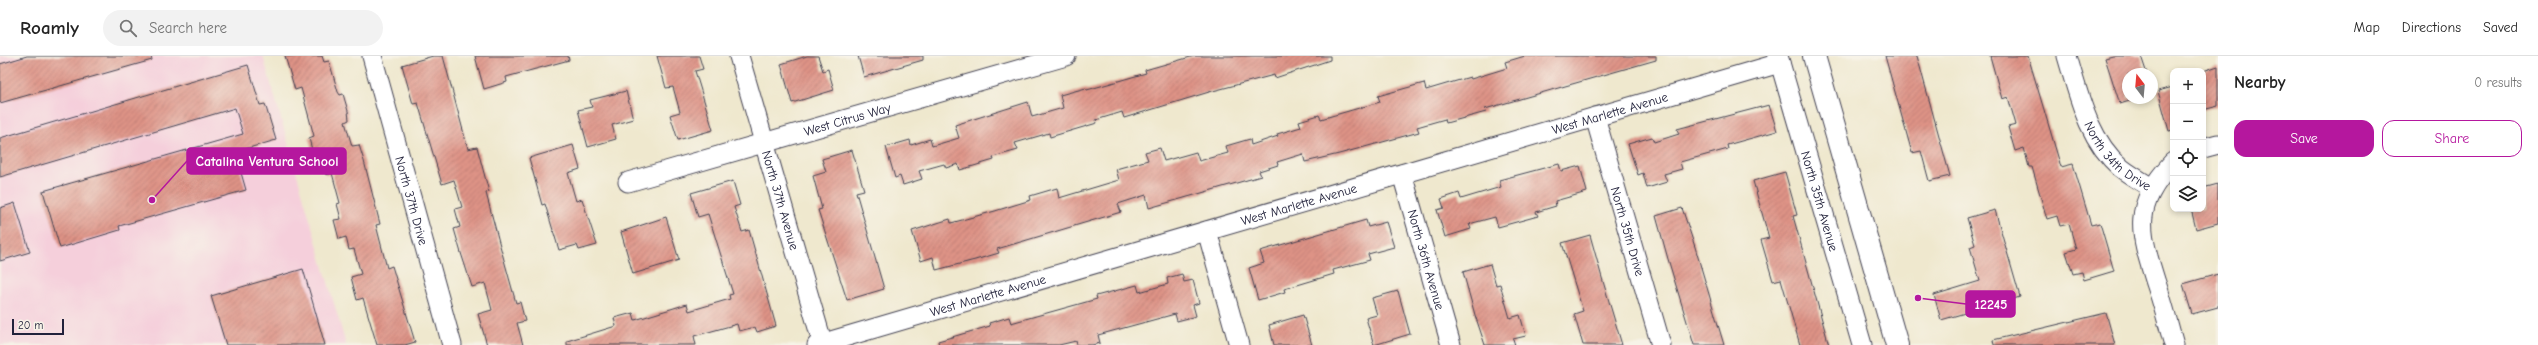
<!DOCTYPE html>
<html lang="en">
<head>
<meta charset="utf-8">
<style>
  :root { --surface:#fff; --page:#f2f2f2; --text:#222; --muted:#767676; --line:#e0e0e0; --accent:#b5179e }
  body { margin:0; font-family:"Comic Neue",sans-serif; background:var(--page); color:var(--text) }
  .controls { position:absolute; right:12px; top:12px; display:grid; overflow:hidden; border-radius:8px; box-shadow:0 2px 6px #0003 }
  .controls button { width:36px; height:36px; display:grid; place-items:center; padding:0; border:0; border-bottom:1px solid var(--line); background:var(--surface); color:var(--text); font:20px sans-serif }
  .compass { position:absolute; left:2122px; top:12px; width:36px; height:36px; border-radius:50%; background:var(--surface); box-shadow:0 2px 6px #0003; rotate:344deg }
  .scale { position:absolute; left:12px; bottom:10px; width:52px; box-sizing:border-box; padding-left:4px; border:2px solid #22223b; border-top:0; font-size:11px; line-height:14px; white-space:nowrap; color:#22223b; -webkit-text-stroke:3px #f7f3e8; paint-order:stroke }
  .list { margin:0; padding:0; list-style:none }
  h2 { display:flex; justify-content:space-between; align-items:center; height:52px; margin:0; padding:0 16px; font-size:17px }
  h2 small { font-size:13px; font-weight:400; color:var(--muted) }
  .actions { display:flex; gap:8px; padding:12px 16px }
  .actions a { flex:1; padding:9px 0; border:1px solid var(--accent); border-radius:12px; text-align:center; font-size:14px; color:var(--accent) }
  .actions .main { background:var(--accent); color:#fff }
  .icon { flex:none; width:22px; height:22px; fill:none; stroke:currentColor; stroke-width:2; stroke-linecap:round; stroke-linejoin:round }
  .map { position:relative; flex:none; width:2218px; height:289px; overflow:hidden }
  header { display:flex; align-items:center; gap:24px; box-sizing:border-box; height:56px; padding:0 20px; background:var(--surface); border-bottom:1px solid var(--line) }
  header strong { font-size:19px }
  nav { display:flex; gap:22px; margin-inline-start:auto; font-size:14px }
  .search { width:280px; height:36px; background:var(--page); display:flex; align-items:center; gap:10px; box-sizing:border-box; padding:0 14px; border-radius:22px; color:var(--muted); font-size:15px }
  main { display:flex }
  aside { flex:1; background:var(--surface) }
  .map>svg:first-child { display:block }
  .built { fill:#f5cfdb }
  .building { fill:url(#building-hatch) }
  .lines { fill:none; stroke-linecap:round; stroke-linejoin:round }
  .minor-casing { stroke:#414051; stroke-width:21 }
  .secondary-casing { stroke:#414051; stroke-width:24 }
  .minor { stroke:#fff; stroke-width:19 }
  .secondary { stroke:#fff; stroke-width:22 }
  .labels { text-anchor:middle; stroke-width:3.5; stroke-linejoin:round; paint-order:stroke }
  .street-label { font-size:13px; fill:#22223b; stroke:#f7f3e8 }
  .leader { fill:none; stroke:#b5179e; stroke-width:1.5 }
  .callout-dot { fill:#b5179e; stroke:#f7f3e8; stroke-width:1.5 }
  .callout { fill:#b5179e; stroke:#b5179e; stroke-width:1.5 }
  .callout-label { font-size:14px; text-anchor:middle; font-weight:bold; fill:#fff }
</style>
</head>
<body>
<header>
<strong>Roamly</strong>
<div class="search"><svg class="icon" aria-label="search" viewBox="0 0 24 24"><circle cx="10" cy="10" r="6"/><path d="M15 15l6 6"/></svg>Search here</div>
<nav><a>Map</a><a>Directions</a><a>Saved</a></nav>
</header>
<main>
<div class="map">
<svg width="2218" height="289" viewBox="0 0 2218 289">
  <defs>
    <pattern id="building-hatch" width="6" height="6" patternUnits="userSpaceOnUse"><rect width="6" height="6" fill="#de9386"/><path d="M-1 1l2-2M0 6l6-6M5 7l2-2" fill="none" stroke="#b4786f"/></pattern>
  </defs>
  <rect width="100%" height="100%" fill="#f7f3e8"/>
  <filter id="ink" filterUnits="userSpaceOnUse"><feTurbulence type="fractalNoise" baseFrequency=".025" numOctaves="2"/><feDisplacementMap in="SourceGraphic" scale="8" xChannelSelector="R" yChannelSelector="G"/><feConvolveMatrix kernelMatrix="1 2 1 2 8 2 1 2 1" color-interpolation-filters="sRGB"/></filter>
  <filter id="wash" filterUnits="userSpaceOnUse"><feTurbulence type="fractalNoise" baseFrequency=".012" numOctaves="4" result="noise"/><feDisplacementMap in="SourceGraphic" scale="16" xChannelSelector="R" yChannelSelector="G"/><feGaussianBlur stdDeviation="0.9" result="paint"/><feColorMatrix in="noise" values="0 0 0 0 0 0 0 0 0 0 0 0 0 0 0 0 0 1.4 0 .05"/><feComposite in="paint" operator="in"/></filter>
  <g filter="url(#wash)">
    <rect width="100%" height="100%" fill="#efe8ce"/>
    <path class="built" d="M0 0H263L346 289H0Z"/>
    <g id="blocks">
      <path class="building" d="M27 0H151L152 4 0 47V8Z
        M285 0H322L324 6 329 5 338 36 340 39 343 38 348 55 349 64 345 66 352 90 359 89 364 105 380 168 376 169 387 212 392 210 415 286 405 289H377L363 242 357 244 351 221 361 218 354 193 349 194 346 181 339 183 334 164 341 163 337 148 340 147 332 117 326 119 319 93 312 94 309 82 314 80 301 32 295 34Z
        M433 0H443L468 93 477 91 489 136 486 137 499 186 516 247 520 246 525 265 517 267 523 289H487L478 258 492 254 485 227 472 231 461 197 454 173 460 171 455 153 462 151 454 124 442 128 418 47 413 48 402 9Z
        M475 0H568L569 4 506 21 507 26 484 33Z
        M657 0H699L703 13 695 15 713 74 678 84 670 59 680 56 673 31 666 32Z
        M807 0H818L823 15 828 13 834 34 792 47 781 8Z
        M858 0H923V4L864 21Z
        M1194 0H1330V4L1275 22 1274 19 1209 36 1124 62 1122 56 1096 64 1097 67 1050 81 1049 77 1015 87 1018 94 993 101 994 104 960 114 958 108 946 112 944 108 919 115 922 123 903 129 900 120 895 122 886 91 910 84 911 89 930 83 932 90 959 82 955 69 1028 46 1032 61 1063 52 1060 39 1086 32 1087 34 1146 17 1145 14Z
        M1525 0H1656V4L1485 53 1486 56 1446 67 1445 63 1417 71 1419 76 1339 98 1305 106 1303 98 1277 106 1278 109 1259 115 1261 120 1149 152 1146 139 1118 148 1121 156 997 193 999 197 975 204 936 214 933 201 921 205 912 175 950 163 951 167 995 155 1031 144 1030 140 1057 132 1059 142 1119 124 1116 113 1148 104 1145 96 1160 92 1164 105 1196 96 1199 105 1228 97 1226 90 1250 83 1251 89 1278 80 1277 78 1301 71 1299 65 1319 59 1321 63 1380 46 1378 40 1424 27 1426 34 1470 21 1471 23 1507 12 1505 6Z
        M1885 0H1917L1950 120 1929 125 1921 95 1912 97Z
        M1990 0H2028L2061 111 2073 108 2091 169 2100 167 2114 215 2084 224 2082 216 2073 218 2066 196 2076 193 2069 168 2060 170 2057 160 2047 163 2032 111H2029L2024 92 2015 95 2008 71 2016 69 2008 41 2002 43Z
        M2113 0H2141L2147 18H2128V42H2139L2120 48 2105 2Z
        M248 9 260 49 265 48 276 84 235 96 246 134 119 170 120 174 60 192 43 135 243 78 235 52 0 121V82Z
        M2218 10V50L2203 54V15Z
        M2173 31V74L2169 75 2158 35Z
        M626 35 633 63 612 69 616 83 588 91 578 54 592 51 590 44Z
        M1769 49 1777 75 1727 89 1728 93 1680 106 1682 113 1664 118 1667 126 1647 132 1643 117 1638 119 1628 88 1652 81 1654 86 1679 78 1677 73Z
        M573 89 580 113 568 117 576 145 582 143 597 189 579 194 577 189 559 194 545 148 542 149 529 102Z
        M852 94 864 134 856 136 884 233 847 244 818 154 822 153 813 120 826 116 822 103Z
        M1559 108 1561 115 1580 110 1587 136 1555 145 1556 150 1536 156 1538 160 1498 171 1495 161 1469 168 1471 173 1445 181 1437 154 1444 152 1441 143 1459 137 1461 143 1501 131 1499 124Z
        M1785 116 1797 159 1793 160 1829 289H1800L1781 223 1773 225 1761 184 1769 182 1753 125Z
        M733 125 740 149 734 151 742 176 749 174 776 270 757 276 755 271 739 275 737 268 694 280 696 289H567V285L616 270 614 262 633 257 635 264 687 248 689 255 730 243 729 239 733 238 708 158 698 161 691 137Z
        M2218 128V167L2196 173 2191 153H2203V132Z
        M15 147 30 196 0 205V152Z
        M1682 152 1695 191 1724 289H1694L1668 203 1656 160Z
        M1995 154 2020 241 1941 264 1934 239 1980 225 1970 191 1975 189 1967 162Z
        M666 161 679 204 633 218 621 176Z
        M1366 164 1368 171 1386 166 1394 191 1368 198 1370 204 1333 214 1334 218 1284 233 1285 236 1258 244 1249 212 1264 207 1260 195Z
        M1590 179 1602 222 1622 289H1583L1574 258 1583 255 1562 187Z
        M1490 208 1496 229 1500 228 1510 262 1520 259 1526 280 1513 283 1515 289H1485L1475 259 1463 216Z
        M303 213 325 289H226L211 240Z
        M1182 218 1184 226 1193 224 1199 247 1193 249 1196 260 1177 265 1175 258 1098 279 1100 287 1092 289H1077L1076 285 1059 289H939L938 285 990 270 989 267 1009 261 1011 267 1097 243 1096 240 1137 229 1139 236 1168 228 1167 222Z
        M2218 218V251L2192 258 2183 228Z
        M1398 235 1410 278 1374 289 1366 262 1377 259 1372 242Z
        M2106 257 2115 289H1994L1993 284Z
        M1303 259 1312 289H1274L1269 269Z"/>
    </g>
  </g>
  <g filter="url(#ink)">
    <use href="#blocks" fill-opacity="0" stroke="#414051" stroke-width="1"/>
    <g class="lines">
      <g class="minor-casing">
        <g id="minor">
          <path id="s1" d="M372 0 452 289"/>
          <path id="s2" d="M739 0 823 289"/>
          <path id="s3" d="M1778 0 1862 289"/>
          <path id="s4" d="M2067 0C2079 40 2088 83 2121 112 2130 119 2142 126 2152 132"/>
          <path id="s5" d="M1595 61 1661 289"/>
          <path d="M2203 92 2218 88"/>
          <path d="M2173 106C2132 151 2139 173 2156 227 2163 247 2168 268 2174 289"/>
          <path id="s6" d="M1402 118 1451 289"/>
          <path id="s7" d="M628 126 1066 0"/>
          <path d="M1207 175 1239 289"/>
          <path id="s8" d="M817 289 1780 7"/>
        </g>
      </g>
      <g class="secondary-casing">
        <path id="secondary" d="M1814 0 1897 289"/>
      </g>
      <use href="#minor" class="minor"/>
      <use href="#secondary" class="secondary"/>
    </g>
  </g>
  <g class="labels">
    <g class="street-label">
      <text dy="5" stroke="none"><textPath href="#s8" startOffset="826">West Marlette Avenue</textPath></text>
      <text dy="5" stroke="none"><textPath href="#s7" startOffset="228">West Citrus Way</textPath></text>
      <text dy="5" stroke="none"><textPath href="#s4" startOffset="115">North 34th Drive</textPath></text>
      <text dy="5" stroke="none"><textPath href="#s2" startOffset="150">North 37th Avenue</textPath></text>
      <text dy="5" stroke="none"><textPath href="#s1" startOffset="150">North 37th Drive</textPath></text>
      <text dy="5" stroke="none"><textPath href="#s3" startOffset="151">North 35th Avenue</textPath></text>
      <text dy="5" stroke="none"><textPath href="#s8" startOffset="502">West Marlette Avenue</textPath></text>
      <text dy="5" stroke="none"><textPath href="#s5" startOffset="119">North 35th Drive</textPath></text>
      <text dy="5" stroke="none"><textPath href="#s6" startOffset="89">North 36th Avenue</textPath></text>
      <text dy="5" stroke="none"><textPath href="#s8" startOffset="178">West Marlette Avenue</textPath></text>
    </g>
  </g>
  <path class="leader" d="M152 144L187 105M1918 242L1966 248"/>
  <g class="callout-dot">
    <circle cx="152" cy="144" r="4"/>
    <circle cx="1918" cy="242" r="4"/>
  </g>
  <g class="callout">
    <rect x="187" y="92" width="159" height="26" rx="4"/>
    <rect x="1966" y="235" width="49" height="26" rx="4"/>
  </g>
  <g class="callout-label">
    <text x="267" y="110">Catalina Ventura School</text>
    <text x="1991" y="253">12245</text>
  </g>
</svg>
<div class="controls">
<button>+</button>
<button>−</button>
<button><svg class="icon" aria-label="locate" viewBox="0 0 24 24"><circle cx="12" cy="12" r="6"/><path d="M12 2v4M12 18v4M2 12h4M18 12h4"/></svg></button>
<button><svg class="icon" aria-label="layers" viewBox="0 0 24 24"><path d="M12 4l9 5-9 5-9-5zM3 14l9 5 9-5"/></svg></button>
</div>
<svg class="compass" viewBox="-18 -18 36 36"><path d="M0-13l5 13h-10z" fill="#e53935"/><path d="M0 13l5-13h-10z" fill="#767676"/></svg>
<div class="scale">20 m</div>
</div>
<aside>
<h2>Nearby<small>0 results</small></h2>
<ul class="list">
</ul>
<div class="actions"><a class="main">Save</a><a>Share</a></div>
</aside>
</main>
</body>
</html>
